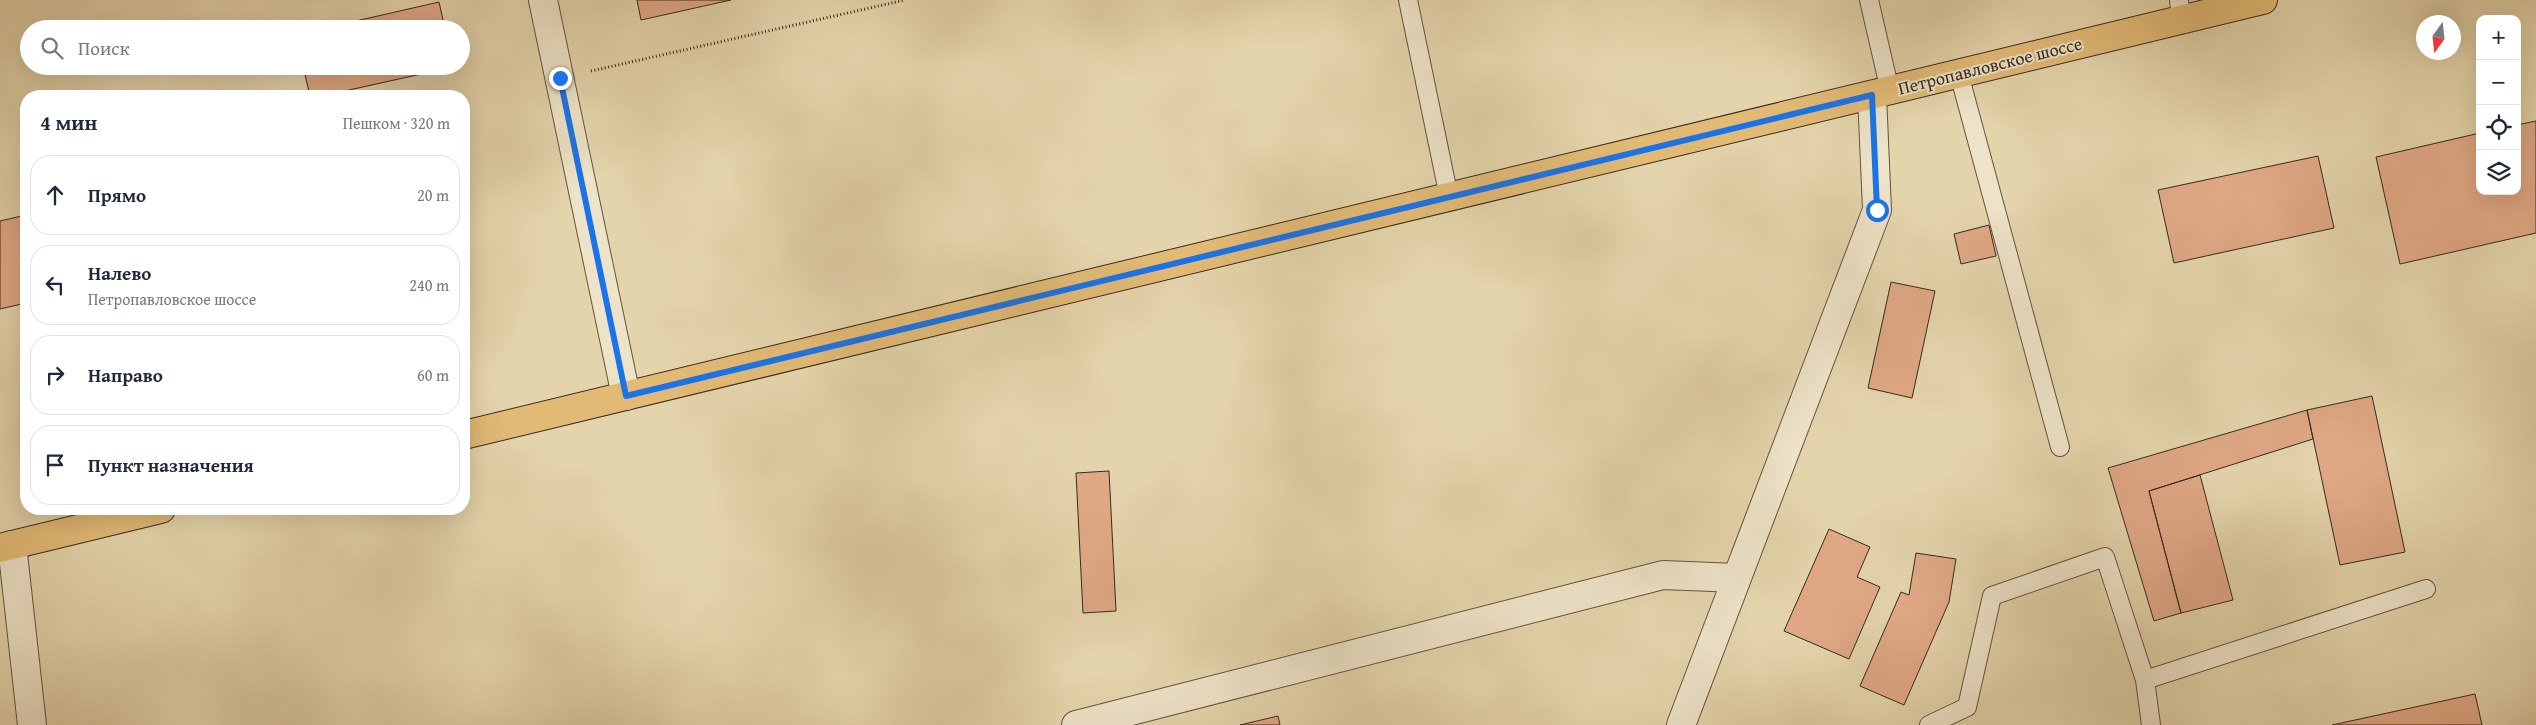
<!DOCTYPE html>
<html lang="ru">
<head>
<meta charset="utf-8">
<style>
  :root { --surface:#fff; --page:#f6f6f7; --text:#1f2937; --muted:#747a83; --line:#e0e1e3 }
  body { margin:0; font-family:"Gentium Book Plus",serif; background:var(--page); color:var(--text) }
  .controls { position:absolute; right:15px; top:15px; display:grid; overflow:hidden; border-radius:10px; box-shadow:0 5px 20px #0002 }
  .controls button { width:45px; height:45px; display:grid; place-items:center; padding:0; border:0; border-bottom:1px solid var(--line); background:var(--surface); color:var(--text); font:25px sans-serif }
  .compass { position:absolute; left:2416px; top:15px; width:45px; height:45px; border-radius:50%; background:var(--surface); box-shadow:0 5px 20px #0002; rotate:195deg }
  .stop { position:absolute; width:15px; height:15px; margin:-11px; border:4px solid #1a73e8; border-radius:50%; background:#fff }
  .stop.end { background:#1a73e8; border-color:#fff; box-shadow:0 1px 5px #0008 }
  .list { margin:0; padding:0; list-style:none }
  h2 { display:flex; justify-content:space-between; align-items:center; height:65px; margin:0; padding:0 20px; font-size:21px }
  h2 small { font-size:16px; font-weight:400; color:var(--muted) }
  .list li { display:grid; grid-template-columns:32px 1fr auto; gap:15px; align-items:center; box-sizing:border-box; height:80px; margin:0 10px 10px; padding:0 10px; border:1px solid var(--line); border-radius:20px }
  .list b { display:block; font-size:19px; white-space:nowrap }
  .list p { margin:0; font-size:16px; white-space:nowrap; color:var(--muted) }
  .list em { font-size:16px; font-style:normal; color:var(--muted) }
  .icon { flex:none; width:28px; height:28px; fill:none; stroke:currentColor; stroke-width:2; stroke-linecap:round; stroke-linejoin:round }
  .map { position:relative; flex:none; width:2536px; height:725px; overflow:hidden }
  .search { position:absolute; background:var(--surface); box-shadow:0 5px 20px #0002; left:20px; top:20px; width:450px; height:55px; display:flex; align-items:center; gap:12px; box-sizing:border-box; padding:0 18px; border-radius:28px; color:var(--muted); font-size:19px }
  .panel { position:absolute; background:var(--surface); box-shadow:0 5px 20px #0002; left:20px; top:90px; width:450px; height:425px; border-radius:20px }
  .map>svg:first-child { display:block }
  .building { fill:#e0a885; stroke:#372a1d }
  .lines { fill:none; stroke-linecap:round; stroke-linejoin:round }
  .lane-casing { stroke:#625440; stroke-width:20 }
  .street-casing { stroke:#625440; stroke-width:30 }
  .primary-casing { stroke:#372a1d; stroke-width:30 }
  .path { stroke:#372a1d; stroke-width:3; stroke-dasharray:1 2.5; stroke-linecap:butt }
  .lane { stroke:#ede3c8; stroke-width:18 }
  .street { stroke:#ede3c8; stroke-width:28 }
  .primary { stroke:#e2ba76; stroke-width:28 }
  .route { stroke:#1a73e8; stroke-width:6 }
  .labels { text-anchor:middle; stroke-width:4; stroke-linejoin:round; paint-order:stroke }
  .street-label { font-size:18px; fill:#372a1d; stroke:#ede3c8 }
</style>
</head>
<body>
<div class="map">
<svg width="2536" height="725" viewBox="0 0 2536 725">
  <rect width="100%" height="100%" fill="#e4d4ab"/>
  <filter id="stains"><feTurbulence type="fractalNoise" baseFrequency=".004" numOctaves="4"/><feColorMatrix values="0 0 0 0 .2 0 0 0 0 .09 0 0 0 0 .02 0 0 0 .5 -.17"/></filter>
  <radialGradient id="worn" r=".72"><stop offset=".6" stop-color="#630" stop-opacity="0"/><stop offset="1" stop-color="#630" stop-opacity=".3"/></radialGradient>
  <path class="building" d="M637 0H731L641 20Z
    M439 2 445 29H321Z
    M303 66H453V67L322 96H310Z
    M2536 121V233L2400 264 2376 157 2480 133V191H2517V125Z
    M2318 156 2334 228 2174 263 2158 190Z
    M26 215V303L0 309V221Z
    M1989 225 1996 256 1961 264 1954 234Z
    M1891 282 1935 291 1912 398 1868 388Z
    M2372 396 2405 552 2340 565 2307 410Z
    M2307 410 2313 439 2149 491 2181 613 2154 621 2108 468Z
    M1109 471 1116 611 1083 613 1076 473Z
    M2200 475 2233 600 2181 613 2149 491Z
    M1829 529 1870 547 1857 577 1880 587 1849 659 1784 631Z
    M1916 553 1956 559 1949 602 1904 705 1860 686 1901 592 1909 595Z
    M2475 694 2482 725H2332Z
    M1278 716 1280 725H1240Z"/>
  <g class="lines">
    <g class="lane-casing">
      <path id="lane" d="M1408 0 1449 197
        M1869 0 1890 91
        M2179 0 2181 20
        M1959 74 2060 447
        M1929 725 1967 707 1992 596 2105 557 2145 680
        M2151 725 2145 680 2426 589"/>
    </g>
    <g class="street-casing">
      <path id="street" d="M543 0 626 396
        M12 545 32 725
        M1076 725 1663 575 1737 578
        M1681 725 1877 210 1872 95"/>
    </g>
    <g class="primary-casing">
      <path id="primary" d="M464 435 2263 0
        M0 548 161 509"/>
    </g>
    <path class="path" d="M591 71 905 0"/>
    <use href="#lane" class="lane"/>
    <use href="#street" class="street"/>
    <use href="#primary" class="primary"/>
  </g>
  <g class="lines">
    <path class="route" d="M560 78 626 396 1872 95 1877 210"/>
  </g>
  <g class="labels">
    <g class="street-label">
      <text transform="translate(1990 66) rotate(-14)" y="6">Петропавловское шоссе</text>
    </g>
  </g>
  <rect width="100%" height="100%" filter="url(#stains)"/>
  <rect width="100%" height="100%" fill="url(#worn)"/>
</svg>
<div class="controls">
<button>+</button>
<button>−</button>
<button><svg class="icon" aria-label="locate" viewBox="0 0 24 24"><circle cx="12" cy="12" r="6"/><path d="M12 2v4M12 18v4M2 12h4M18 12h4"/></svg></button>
<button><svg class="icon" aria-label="layers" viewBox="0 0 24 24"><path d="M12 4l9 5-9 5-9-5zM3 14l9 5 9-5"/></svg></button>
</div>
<svg class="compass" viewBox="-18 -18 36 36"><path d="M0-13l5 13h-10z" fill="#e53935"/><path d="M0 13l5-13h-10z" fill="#747a83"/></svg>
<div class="stop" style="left:1877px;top:210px"></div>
<div class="stop end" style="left:560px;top:78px"></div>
<div class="search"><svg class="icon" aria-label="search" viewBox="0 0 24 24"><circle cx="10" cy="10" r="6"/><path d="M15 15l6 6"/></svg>Поиск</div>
<section class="panel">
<h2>4 мин<small>Пешком · 320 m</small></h2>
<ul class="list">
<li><svg class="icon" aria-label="ahead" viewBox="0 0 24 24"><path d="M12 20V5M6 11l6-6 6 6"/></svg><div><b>Прямо</b></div><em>20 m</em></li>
<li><svg class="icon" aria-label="left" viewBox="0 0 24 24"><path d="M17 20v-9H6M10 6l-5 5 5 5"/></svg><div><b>Налево</b><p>Петропавловское шоссе</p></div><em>240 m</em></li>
<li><svg class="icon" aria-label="right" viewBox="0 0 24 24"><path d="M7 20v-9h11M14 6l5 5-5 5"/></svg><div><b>Направо</b></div><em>60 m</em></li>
<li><svg class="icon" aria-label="arrive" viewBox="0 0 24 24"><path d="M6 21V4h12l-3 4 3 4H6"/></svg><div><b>Пункт назначения</b></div></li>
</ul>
</section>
</div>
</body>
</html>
